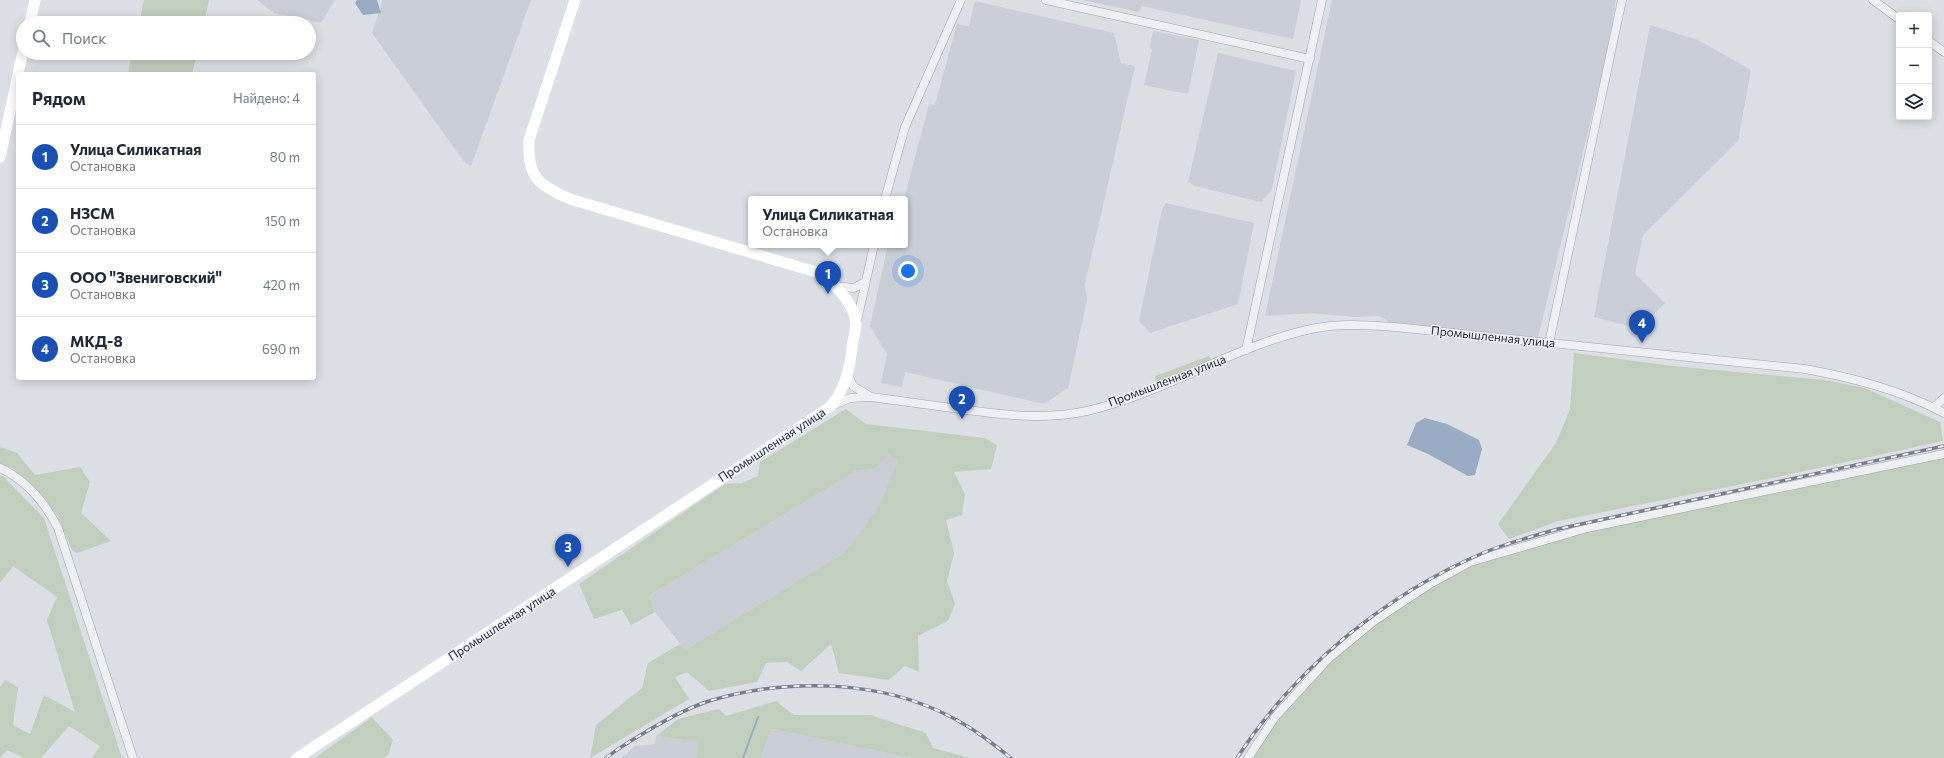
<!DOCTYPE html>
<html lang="ru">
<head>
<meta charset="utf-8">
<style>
  :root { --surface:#fff; --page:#f2f2f3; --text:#1f2937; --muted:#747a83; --line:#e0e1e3; --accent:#c54757 }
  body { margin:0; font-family:Commissioner,sans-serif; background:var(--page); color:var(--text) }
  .controls { position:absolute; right:12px; top:12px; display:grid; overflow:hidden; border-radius:4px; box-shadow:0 2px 10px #0003 }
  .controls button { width:36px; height:36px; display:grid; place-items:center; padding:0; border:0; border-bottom:1px solid var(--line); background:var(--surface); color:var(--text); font:20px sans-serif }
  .you { position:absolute; left:908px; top:271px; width:14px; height:14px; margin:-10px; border:3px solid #fff; border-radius:50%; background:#1a73e8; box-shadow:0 0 0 6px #1a73e833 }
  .badge { display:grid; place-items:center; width:26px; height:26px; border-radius:50%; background:var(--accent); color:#fff; font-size:13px; font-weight:700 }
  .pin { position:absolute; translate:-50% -33px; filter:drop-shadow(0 1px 2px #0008) }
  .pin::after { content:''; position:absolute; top:21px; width:14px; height:12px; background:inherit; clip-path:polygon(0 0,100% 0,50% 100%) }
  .popup { position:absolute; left:748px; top:196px; width:160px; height:52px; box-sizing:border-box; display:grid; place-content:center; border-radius:4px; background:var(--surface); filter:drop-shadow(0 1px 3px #0005); font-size:13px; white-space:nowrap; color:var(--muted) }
  .popup b { font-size:15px; color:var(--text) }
  .popup::after { content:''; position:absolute; left:50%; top:100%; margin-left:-8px; border:8px solid transparent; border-top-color:var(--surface) }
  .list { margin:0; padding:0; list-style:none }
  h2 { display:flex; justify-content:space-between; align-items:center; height:52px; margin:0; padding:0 16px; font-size:17px }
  h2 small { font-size:13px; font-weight:400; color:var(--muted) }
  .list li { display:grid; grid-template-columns:26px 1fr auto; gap:12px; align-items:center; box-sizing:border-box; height:64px; padding:0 16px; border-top:1px solid var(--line) }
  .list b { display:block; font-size:15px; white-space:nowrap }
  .list p { margin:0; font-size:13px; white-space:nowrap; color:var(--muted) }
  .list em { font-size:13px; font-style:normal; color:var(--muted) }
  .icon { flex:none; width:22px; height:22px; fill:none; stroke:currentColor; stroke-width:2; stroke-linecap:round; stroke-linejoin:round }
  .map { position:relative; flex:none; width:1944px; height:758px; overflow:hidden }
  .search { position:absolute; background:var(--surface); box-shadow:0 2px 10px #0003; left:16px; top:16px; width:300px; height:44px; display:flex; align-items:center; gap:10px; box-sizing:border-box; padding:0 14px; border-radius:22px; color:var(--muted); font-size:15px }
  .panel { position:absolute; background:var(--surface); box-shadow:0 2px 10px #0003; left:16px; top:72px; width:300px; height:308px; border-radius:4px }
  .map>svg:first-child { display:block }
  .built { fill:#caced6 }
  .green { fill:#c2cfbe }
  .water { fill:#99acc4 }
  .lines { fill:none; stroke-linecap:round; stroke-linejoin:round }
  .stream { stroke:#99acc4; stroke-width:2 }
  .street-casing { stroke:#a2a6ae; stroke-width:9 }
  .street { stroke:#eef0f4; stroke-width:8 }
  .secondary { stroke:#fff; stroke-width:11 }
  .rail-casing { stroke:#777f8e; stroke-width:3.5 }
  .rail { stroke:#ebeef3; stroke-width:2; stroke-dasharray:6; stroke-linecap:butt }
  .labels { text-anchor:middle; stroke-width:3; stroke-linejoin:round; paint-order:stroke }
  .street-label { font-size:12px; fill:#272d3a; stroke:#ebeef3 }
</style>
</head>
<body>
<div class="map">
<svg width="1944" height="758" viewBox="0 0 1944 758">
  <rect width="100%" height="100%" fill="#dcdfe5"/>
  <path class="built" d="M257 0H335L321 23 274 13Z
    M383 0H531L471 166 465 163 372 33Z
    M1082 0H1301L1293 39 1142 6 1139 12Z
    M1332 0H1616L1606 57 1538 338 1389 322 1380 316 1354 317 1311 313 1265 316Z
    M975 1 1114 33 1121 63 1135 66 1085 284 1087 300 1068 388 1044 404 905 372 902 387 881 383 887 354 870 326 888 245H905L904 199 929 104 935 105 957 24 969 26Z
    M1650 25 1698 40 1751 70 1738 141 1643 235 1635 274 1665 303 1640 329 1594 317Z
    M1153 31 1199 40 1188 94 1144 85 1152 50 1150 46Z
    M1218 53 1296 71 1272 189 1261 202 1195 186 1188 182Z
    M1166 203 1254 223 1238 304 1150 333 1139 321 1162 209Z
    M888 455 899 460 879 506 845 552 685 650 655 612 649 596 856 471 875 469Z
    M772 729 911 758H760Z
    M656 736 697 742 696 758H621L635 746 655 744Z"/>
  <path class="green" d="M144 0H209L204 23H139Z
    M132 53H197L192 74H128Z
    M1574 353 1673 366 1824 380 1865 388 1940 422 1943 441 1777 477 1558 521 1509 539 1498 524 1556 443 1570 409Z
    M1209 356 1211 358 1209 362 1159 381H1155V376Z
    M846 409 866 424 985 438 997 445 991 469 954 472 965 494 962 515 946 520 954 553 947 581 955 604 948 621 918 636 919 672 905 666 888 680 839 673 831 644 801 671 787 662 766 663 757 682 709 691 687 672 675 677 689 699 590 758 596 725 642 688 648 663 680 644 685 650 845 552 879 506 898 460 888 455 875 469 856 471 649 596 655 612 631 625 622 610 594 619 579 584 725 484 742 483 758 476 760 462Z
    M0 447 17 453 35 475 80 467 90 482 81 513 111 541 77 553 72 550 57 515 12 468 0 465Z
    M1944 454V758H1248L1275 717 1328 659 1374 621 1470 562 1587 528Z
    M0 476 4 477 44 518 122 758H92L100 746 69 726 41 758H24L7 750 0 758V687L5 680 18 687 13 725 30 734 44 695 75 712 47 620 57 597 13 566 0 583Z
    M776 701 794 715H870L926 733 933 748 970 758H911L772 729 760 758H696L697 742 656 736 678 719 719 709 726 716Z
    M372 717 393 740 388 755 384 758H315Z"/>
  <path class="water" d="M357 0H377L381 13 363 15 355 3Z
    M1425 418 1447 424 1479 440 1482 449 1475 475 1468 476 1428 454 1407 445 1416 423Z"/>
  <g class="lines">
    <path class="stream" d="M743 758 758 717"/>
    <g class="street-casing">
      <path id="street" d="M1046 0 1310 59
        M1873 0 1899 19
        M1929 41 1944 52
        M885 199 905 127 961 0
        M835 286 854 288 865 282
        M857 321 874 245
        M1549 343 1622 0
        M1246 350 1322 0
        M848 375 853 386 871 397C898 401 925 404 952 408 997 414 1042 421 1087 411 1165 393 1233 346 1311 329 1339 323 1367 325 1395 327L1805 369C1854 378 1900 390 1944 413
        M832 406 850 398 869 397
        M1934 407 1944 398
        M0 468C26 480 45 503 58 528L133 758
        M1248 758 1275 717 1328 659 1374 621 1430 584 1470 562 1587 528 1944 454"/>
    </g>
    <use href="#street" class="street"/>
    <path class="secondary" d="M30 23 35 0
      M18 74 23 52
      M0 157 18 75
      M297 758 830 407C847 388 850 365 853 341 854 336 856 329 856 323 854 303 833 280 816 272L570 199C538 185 527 177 529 140L575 0"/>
    <g class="rail-casing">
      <path id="rail" d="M606 758C616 750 627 743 639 736 660 723 685 709 709 701 786 678 879 679 951 717 973 728 992 743 1011 758
        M1237 758C1295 668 1385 595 1483 553 1507 543 1533 536 1558 529L1944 446"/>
    </g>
    <use href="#rail" class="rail"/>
  </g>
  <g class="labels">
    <g class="street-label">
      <text transform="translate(1493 337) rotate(6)" y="4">Промышленная улица</text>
      <text transform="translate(1167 381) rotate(-21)" y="4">Промышленная улица</text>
      <text transform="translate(772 445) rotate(-33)" y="4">Промышленная улица</text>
      <text transform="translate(502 624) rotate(-33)" y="4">Промышленная улица</text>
    </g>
  </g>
</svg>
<div class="controls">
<button>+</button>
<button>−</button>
<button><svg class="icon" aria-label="layers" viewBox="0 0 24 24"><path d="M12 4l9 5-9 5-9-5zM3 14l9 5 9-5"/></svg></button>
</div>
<div class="you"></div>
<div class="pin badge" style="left:828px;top:294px;background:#1a4fb4">1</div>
<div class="popup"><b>Улица Силикатная</b>Остановка</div>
<div class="pin badge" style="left:962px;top:419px;background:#1a4fb4">2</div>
<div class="pin badge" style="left:568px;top:567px;background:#1a4fb4">3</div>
<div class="pin badge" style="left:1642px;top:343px;background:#1a4fb4">4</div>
<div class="search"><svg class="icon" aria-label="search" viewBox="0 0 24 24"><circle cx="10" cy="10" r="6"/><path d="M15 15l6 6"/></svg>Поиск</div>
<section class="panel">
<h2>Рядом<small>Найдено: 4</small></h2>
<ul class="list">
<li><span class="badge" style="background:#1a4fb4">1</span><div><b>Улица Силикатная</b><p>Остановка</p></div><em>80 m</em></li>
<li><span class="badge" style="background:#1a4fb4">2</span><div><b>НЗСМ</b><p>Остановка</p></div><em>150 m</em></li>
<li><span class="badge" style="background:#1a4fb4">3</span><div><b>ООО &quot;Звениговский&quot;</b><p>Остановка</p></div><em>420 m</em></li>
<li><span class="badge" style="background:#1a4fb4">4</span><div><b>МКД-8</b><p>Остановка</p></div><em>690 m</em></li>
</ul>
</section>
</div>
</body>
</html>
